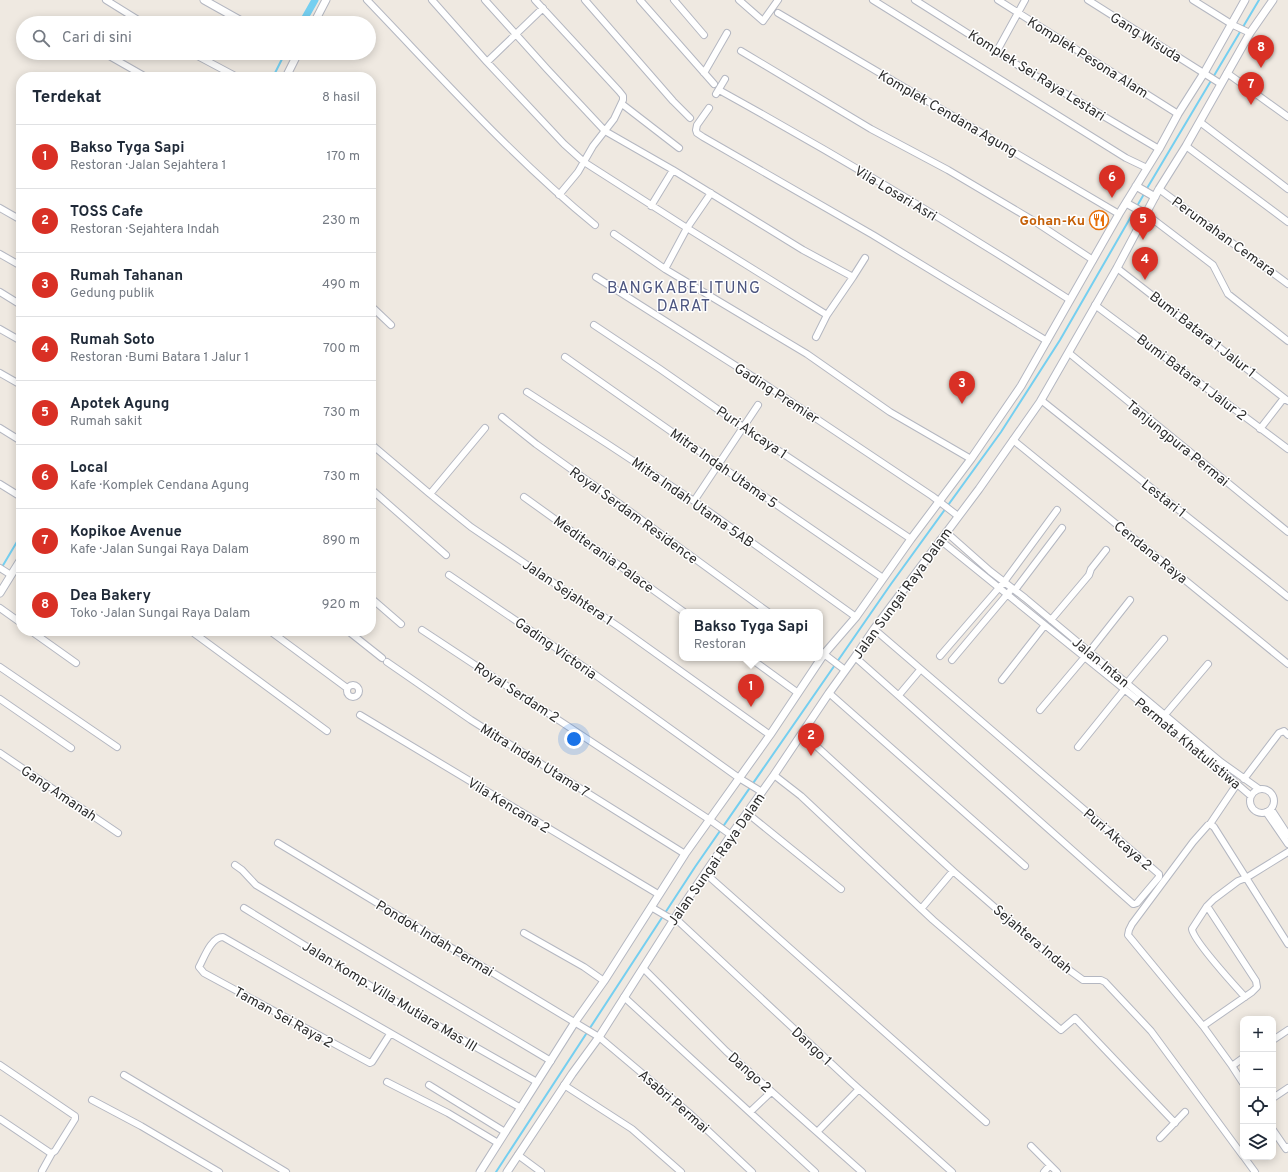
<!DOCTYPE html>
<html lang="id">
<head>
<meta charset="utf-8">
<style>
  :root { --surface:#fff; --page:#f6f6f7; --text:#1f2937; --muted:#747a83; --line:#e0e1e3; --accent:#d93025 }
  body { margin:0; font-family:Overpass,sans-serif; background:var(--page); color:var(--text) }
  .controls { position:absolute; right:12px; bottom:12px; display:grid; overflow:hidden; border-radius:8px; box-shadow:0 2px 10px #0003 }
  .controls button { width:36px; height:36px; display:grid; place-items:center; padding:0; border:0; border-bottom:1px solid var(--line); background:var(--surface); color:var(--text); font:20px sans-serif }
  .you { position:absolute; left:574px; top:739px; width:14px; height:14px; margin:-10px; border:3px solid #fff; border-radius:50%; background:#1a73e8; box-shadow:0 0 0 6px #1a73e833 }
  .badge { display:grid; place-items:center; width:26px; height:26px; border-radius:50%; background:var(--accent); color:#fff; font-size:13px; font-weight:700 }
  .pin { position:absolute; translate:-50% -33px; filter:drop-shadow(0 1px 2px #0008) }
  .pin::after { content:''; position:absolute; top:21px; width:14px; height:12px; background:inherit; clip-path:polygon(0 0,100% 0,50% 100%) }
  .popup { position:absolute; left:679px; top:609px; width:144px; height:52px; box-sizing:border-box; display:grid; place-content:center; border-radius:8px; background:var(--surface); filter:drop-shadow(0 1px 3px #0005); font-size:13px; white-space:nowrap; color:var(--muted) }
  .popup b { font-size:15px; color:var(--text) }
  .popup::after { content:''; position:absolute; left:50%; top:100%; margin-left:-8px; border:8px solid transparent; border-top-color:var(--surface) }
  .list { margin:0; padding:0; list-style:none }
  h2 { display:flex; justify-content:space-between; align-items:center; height:52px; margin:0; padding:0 16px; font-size:17px }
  h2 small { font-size:13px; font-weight:400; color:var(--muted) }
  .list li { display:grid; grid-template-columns:26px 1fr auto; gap:12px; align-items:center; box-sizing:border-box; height:64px; padding:0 16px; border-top:1px solid var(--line) }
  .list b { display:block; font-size:15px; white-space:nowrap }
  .list p { margin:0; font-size:13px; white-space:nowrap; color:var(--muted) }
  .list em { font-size:13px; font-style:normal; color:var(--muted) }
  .icon { flex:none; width:22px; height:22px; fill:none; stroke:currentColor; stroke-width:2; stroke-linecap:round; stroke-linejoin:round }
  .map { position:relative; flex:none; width:1288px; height:1172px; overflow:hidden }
  .search { position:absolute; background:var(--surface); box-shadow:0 2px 10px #0003; left:16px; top:16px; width:360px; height:44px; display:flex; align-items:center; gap:10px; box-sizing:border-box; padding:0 14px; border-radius:22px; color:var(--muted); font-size:15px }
  .panel { position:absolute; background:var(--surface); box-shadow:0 2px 10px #0003; left:16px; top:72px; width:360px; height:564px; border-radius:16px }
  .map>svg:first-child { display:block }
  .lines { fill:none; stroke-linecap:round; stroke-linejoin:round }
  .stream { stroke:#75cff0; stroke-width:2 }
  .canal { stroke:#75cff0; stroke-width:7 }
  .minor-casing { stroke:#b4b7c1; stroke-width:8 }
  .tertiary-casing { stroke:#b4b7c1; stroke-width:9 }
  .minor { stroke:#fff; stroke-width:6 }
  .tertiary { stroke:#fff; stroke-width:7 }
  .labels { text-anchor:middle; stroke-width:3; stroke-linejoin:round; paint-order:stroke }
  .street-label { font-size:14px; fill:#2e2e2e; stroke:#fff }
  .food-label { font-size:14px; font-weight:bold; fill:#c56008; stroke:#fff; text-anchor:end }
  .quarter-label { font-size:16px; letter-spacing:1px; fill:#4d5680; stroke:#fff }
</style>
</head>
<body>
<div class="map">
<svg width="1288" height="1172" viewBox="0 0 1288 1172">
  <rect width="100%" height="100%" fill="#efe9e1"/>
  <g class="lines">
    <path class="stream" d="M273 77 285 53
      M1146 190 1259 0
      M2 567 21 535
      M496 1172 695 867 891 584 1001 432 1060 340 1144 194"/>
    <path class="canal" d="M302 23 315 0"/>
    <g class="minor-casing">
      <path id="minor" d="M106 0 143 23
        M367 0C441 77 512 157 595 225
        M432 0 487 62 564 144 584 162 687 228 827 315 853 277 803 250 673 170 605 131 547 69 485 0
        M535 0 619 91 623 96V100L614 119 593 146 578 172 559 195
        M585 0 673 101 690 118
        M640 0 714 84
        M674 0 704 35
        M739 0 763 21 778 0
        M873 0 1126 158 1147 168
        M915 0 1024 69 1159 149
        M998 0 1178 114
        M1088 0 1221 84
        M1193 0 1233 25 1250 33
        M778 13 1119 214
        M741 51 871 129 948 170 1034 221 1093 260
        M997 51 1025 0
        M104 53 146 77
        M192 53 237 77
        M487 62 543 8
        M704 73 727 33
        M1227 73 1288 117
        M265 77H270
        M719 90C838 156 956 226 1070 300
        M716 94 725 79
        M622 104 679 148
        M709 108 697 125 696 130 697 133 703 137 873 235 1047 341
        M1200 122 1288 189
        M1186 146 1288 222
        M1159 189 1288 284
        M651 206 673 170
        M0 208 21 220
        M1146 214 1213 265 1228 294 1288 341
        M614 234 665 269 807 354 890 412 971 459
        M0 254 21 266
        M1117 268 1288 401
        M665 269 687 228 711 193
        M596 277 769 387 932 496 958 516
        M853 277 865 258
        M0 292 21 305
        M1095 305 1288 449
        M371 306 391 325
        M594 325 660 369 743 427 911 539
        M0 329 21 341
        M816 337 827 315
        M1069 353 1288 532
        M565 357 719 465 883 578
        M0 373 21 385
        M527 392 609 445 694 501 856 617
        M1041 400 1288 597
        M502 417 536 444 606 494 768 612
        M0 428 21 441
        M1260 429 1284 398
        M1013 440 1288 664
        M371 444 430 494 471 527 619 627 770 735
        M0 484 21 497
        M371 489 446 555
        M430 494 485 428
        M524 497 684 612
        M694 501 758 405
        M946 532 990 571 1025 598 1221 762 1259 789
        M940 540 1161 719 1251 796
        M0 568 11 575
        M449 575 590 671 739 778 762 792
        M1015 590 1062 528
        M371 598 401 624
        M0 608 21 623
        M1051 620 1089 575 1091 569 1106 550
        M422 630 710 820 731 835
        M31 631 76 663
        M191 631 327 731
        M270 631 347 688
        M348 631 382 658
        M820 651 845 670
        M940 656 1004 582 1057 510
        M855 657 1133 904H1134L1137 903 1159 877V874L874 629
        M750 658 798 693
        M952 660 1010 591
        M387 662 471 720 685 854
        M0 667 117 747
        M1002 680 1045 625
        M1127 683 1164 639
        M347 691a6 6 0 1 1 12 0a6 6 0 1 1-12 0Z
        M829 693 1025 866
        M899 695 920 670
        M0 699 71 748
        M1040 710 1089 652 1130 600
        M360 715 658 894
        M1163 717 1208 664
        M802 733 953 871 1054 959 1083 980H1101L1105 982 1151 1031 1243 1156
        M1078 747 1124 690
        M0 753 118 833
        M774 775 801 796 933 920 1061 1030 1075 1018 1175 1123
        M1244 779 1279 733 1284 731 1288 735
        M1250 801a12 12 0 1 1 24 0a12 12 0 1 1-24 0Z
        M1271 809 1288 835
        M1266 812 1288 844
        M747 813 841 889
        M1210 824 1237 784
        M278 843 599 1037 688 1112 752 1172
        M235 865 242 870 256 885 551 1061
        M705 873 986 1122
        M1207 906 1256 981 1257 987 1252 992 1203 1026 1232 1066 1243 1058
        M651 907 673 920
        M244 908 395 1001 537 1082
        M921 909 953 871
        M675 918 850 1081 952 1172
        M524 933 584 967 604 981
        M643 968 726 1051 862 1172
        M624 997 815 1172
        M1245 997C1235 986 1193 940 1192 929L1207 906 1214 899 1238 881 1246 878 1288 852
        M1203 1026 1128 935 1129 930 1132 924 1193 842 1208 825 1210 824 1214 827 1288 944
        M390 1034 372 1062 370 1063 204 973 199 967C204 958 211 937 223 937L521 1108
        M1273 1040 1288 1030
        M0 1065 75 1116V1119L55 1151 52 1153 49 1152 0 1119
        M1232 1066 1243 1083
        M124 1075 286 1172
        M387 1082 448 1113 498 1143
        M429 1085 505 1132
        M564 1085 632 1129 681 1172
        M1273 1098 1288 1088
        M92 1100 141 1126 219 1172
        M750 1112 771 1092
        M1273 1130 1286 1149 1288 1147
        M818 1131 859 1089
        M1160 1138 1185 1112
        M1031 1146 1057 1172
        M518 1155 541 1172
        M1244 1157 1255 1172
        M42 1171 52 1153
        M1044 1172 1050 1165"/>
    </g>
    <g class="tertiary-casing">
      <path id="tertiary" d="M204 0 245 23
        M314 23 326 0
        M286 77 298 53
        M1136 186 1155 197
        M1126 203 1146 214
        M0 593 21 559
        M480 1172 575 1022 604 981 685 854 770 735 824 654 856 617 911 539 971 459 1021 386 1119 214 1159 149 1178 114 1204 73 1245 0
        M507 1172 572 1074 599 1037 680 910 731 835 774 775 829 693 855 657 874 629 979 489 1040 402 1117 268 1159 189 1186 146 1250 33 1273 0"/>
    </g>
    <use href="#minor" class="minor"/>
    <use href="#tertiary" class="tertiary"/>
  </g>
  <defs>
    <g id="restaurant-ring" transform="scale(1)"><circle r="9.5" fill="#fff" stroke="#e8710a" stroke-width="1.5"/><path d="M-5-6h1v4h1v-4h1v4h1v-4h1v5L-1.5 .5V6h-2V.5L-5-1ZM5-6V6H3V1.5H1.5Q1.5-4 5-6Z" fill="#e8710a"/></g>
  </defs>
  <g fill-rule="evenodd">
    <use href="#restaurant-ring" x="1099" y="220"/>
  </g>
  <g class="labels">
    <g class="street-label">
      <text transform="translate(1146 37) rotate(32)" y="5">Gang Wisuda</text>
      <text transform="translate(1088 57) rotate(32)" y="5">Komplek Pesona Alam</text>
      <text transform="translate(1037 75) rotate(32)" y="5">Komplek Sei Raya Lestari</text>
      <text transform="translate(948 113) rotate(30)" y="5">Komplek Cendana Agung</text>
      <text transform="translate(896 193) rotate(31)" y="5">Vila Losari Asri</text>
      <text transform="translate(1224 236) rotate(36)" y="5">Perumahan Cemara</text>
      <text transform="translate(1203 334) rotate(38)" y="5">Bumi Batara 1 Jalur 1</text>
      <text transform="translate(1192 377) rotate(37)" y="5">Bumi Batara 1 Jalur 2</text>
      <text transform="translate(777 393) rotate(33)" y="5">Gading Premier</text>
      <text transform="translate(752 432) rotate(34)" y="5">Puri Akcaya 1</text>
      <text transform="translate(1178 443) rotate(39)" y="5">Tanjungpura Permai</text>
      <text transform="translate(724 468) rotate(35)" y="5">Mitra Indah Utama 5</text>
      <text transform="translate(1164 498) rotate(38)" y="5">Lestari 1</text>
      <text transform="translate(693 502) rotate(35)" y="5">Mitra Indah Utama 5AB</text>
      <text transform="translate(634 515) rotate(36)" y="5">Royal Serdam Residence</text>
      <text transform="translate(1151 552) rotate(39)" y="5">Cendana Raya</text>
      <text transform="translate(604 554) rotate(36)" y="5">Mediterania Palace</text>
      <text transform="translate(568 592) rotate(34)" y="5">Jalan Sejahtera 1</text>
      <text transform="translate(902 593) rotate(-54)" y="5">Jalan Sungai Raya Dalam</text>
      <text transform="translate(556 648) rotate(35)" y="5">Gading Victoria</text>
      <text transform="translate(1101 662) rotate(40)" y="5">Jalan Intan</text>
      <text transform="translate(517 692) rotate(33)" y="5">Royal Serdam 2</text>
      <text transform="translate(1188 743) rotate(40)" y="5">Permata Khatulistiwa</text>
      <text transform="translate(535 760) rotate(32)" y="5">Mitra Indah Utama 7</text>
      <text transform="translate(59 793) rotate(34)" y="5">Gang Amanah</text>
      <text transform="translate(509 805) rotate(31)" y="5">Vila Kencana 2</text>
      <text transform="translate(1118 839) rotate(41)" y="5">Puri Akcaya 2</text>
      <text transform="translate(716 859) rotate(-55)" y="5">Jalan Sungai Raya Dalam</text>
      <text transform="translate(435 938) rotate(31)" y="5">Pondok Indah Permai</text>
      <text transform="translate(1033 939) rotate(40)" y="5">Sejahtera Indah</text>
      <text transform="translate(390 996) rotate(31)" y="5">Jalan Komp. Villa Mutiara Mas III</text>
      <text transform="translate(284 1017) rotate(29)" y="5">Taman Sei Raya 2</text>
      <text transform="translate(812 1046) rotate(43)" y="5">Dango 1</text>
      <text transform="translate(750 1072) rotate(42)" y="5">Dango 2</text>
      <text transform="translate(674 1101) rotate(41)" y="5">Asabri Permai</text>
    </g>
    <g class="food-label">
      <text x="1085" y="225">Gohan-Ku</text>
    </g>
    <g class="quarter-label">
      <text x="684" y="293">BANGKABELITUNG<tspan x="684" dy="18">DARAT</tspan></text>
    </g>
  </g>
</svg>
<div class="controls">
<button>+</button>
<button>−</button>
<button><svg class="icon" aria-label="locate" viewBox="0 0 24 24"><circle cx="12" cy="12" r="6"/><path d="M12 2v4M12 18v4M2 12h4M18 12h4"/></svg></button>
<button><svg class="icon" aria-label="layers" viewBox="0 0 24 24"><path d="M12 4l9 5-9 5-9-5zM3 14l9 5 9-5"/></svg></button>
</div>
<div class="you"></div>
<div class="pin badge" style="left:751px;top:707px">1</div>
<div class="popup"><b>Bakso Tyga Sapi</b>Restoran</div>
<div class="pin badge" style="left:811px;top:756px">2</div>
<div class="pin badge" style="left:962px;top:404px">3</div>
<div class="pin badge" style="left:1145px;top:280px">4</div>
<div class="pin badge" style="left:1143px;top:240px">5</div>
<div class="pin badge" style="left:1112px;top:198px">6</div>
<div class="pin badge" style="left:1251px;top:105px">7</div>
<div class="pin badge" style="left:1261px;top:68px">8</div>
<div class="search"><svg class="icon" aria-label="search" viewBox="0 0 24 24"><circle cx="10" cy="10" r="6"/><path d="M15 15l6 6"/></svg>Cari di sini</div>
<section class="panel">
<h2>Terdekat<small>8 hasil</small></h2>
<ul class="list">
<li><span class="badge">1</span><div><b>Bakso Tyga Sapi</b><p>Restoran · Jalan Sejahtera 1</p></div><em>170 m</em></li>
<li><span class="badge">2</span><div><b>TOSS Cafe</b><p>Restoran · Sejahtera Indah</p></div><em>230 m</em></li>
<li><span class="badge">3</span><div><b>Rumah Tahanan</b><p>Gedung publik</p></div><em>490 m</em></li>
<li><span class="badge">4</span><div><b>Rumah Soto</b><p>Restoran · Bumi Batara 1 Jalur 1</p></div><em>700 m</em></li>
<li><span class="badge">5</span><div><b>Apotek Agung</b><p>Rumah sakit</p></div><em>730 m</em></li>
<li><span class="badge">6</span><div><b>Local</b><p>Kafe · Komplek Cendana Agung</p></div><em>730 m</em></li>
<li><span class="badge">7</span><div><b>Kopikoe Avenue</b><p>Kafe · Jalan Sungai Raya Dalam</p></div><em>890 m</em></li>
<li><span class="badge">8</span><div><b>Dea Bakery</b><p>Toko · Jalan Sungai Raya Dalam</p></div><em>920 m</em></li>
</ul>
</section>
</div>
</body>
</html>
